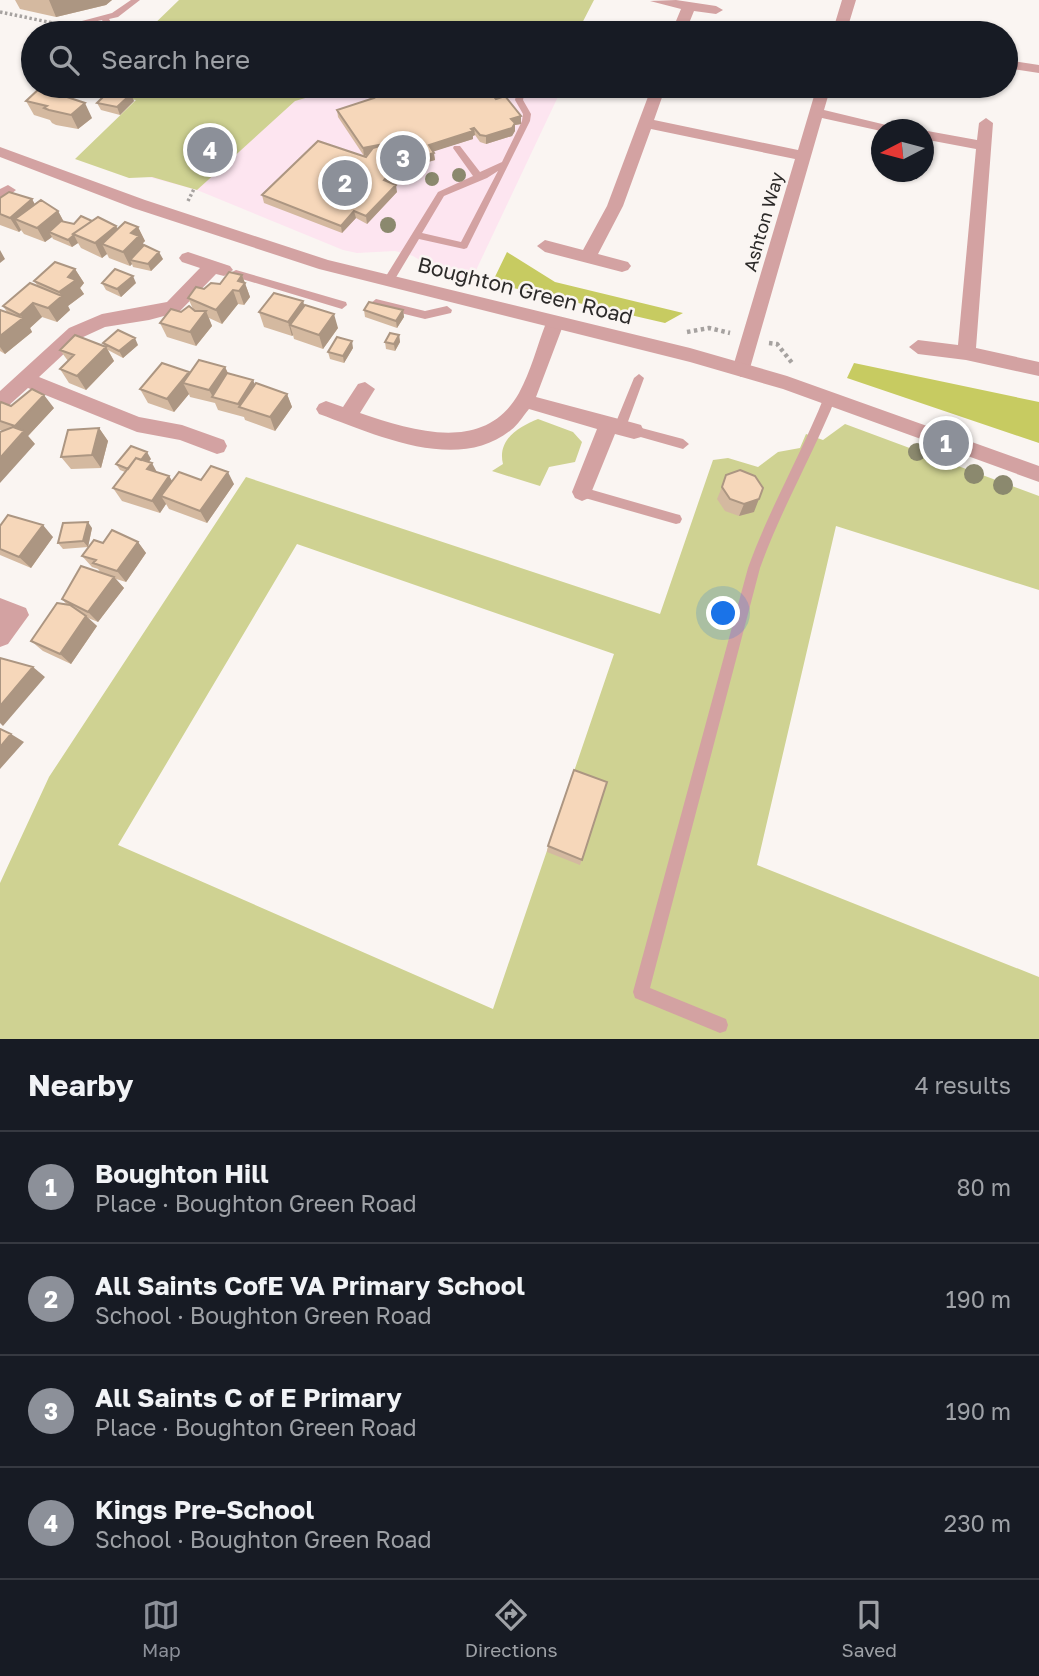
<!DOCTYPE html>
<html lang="en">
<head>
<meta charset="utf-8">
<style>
  :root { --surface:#171b24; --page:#242831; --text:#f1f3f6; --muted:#9ea1a6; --line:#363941; --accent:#8c9099 }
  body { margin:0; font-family:"Golos Text",sans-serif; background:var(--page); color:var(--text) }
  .compass { position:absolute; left:871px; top:119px; width:63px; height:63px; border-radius:50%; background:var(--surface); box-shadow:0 2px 5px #0004; rotate:264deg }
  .you { position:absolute; left:724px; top:614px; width:24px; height:24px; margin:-18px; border:5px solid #fff; border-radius:50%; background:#1a73e8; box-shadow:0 0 0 10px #1a73e833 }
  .badge { display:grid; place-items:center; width:46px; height:46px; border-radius:50%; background:var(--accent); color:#fff; font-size:23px; font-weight:700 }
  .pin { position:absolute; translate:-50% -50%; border:4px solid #fff; box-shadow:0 2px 7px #0006 }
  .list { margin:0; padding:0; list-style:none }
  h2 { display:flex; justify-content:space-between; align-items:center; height:91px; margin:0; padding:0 28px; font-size:30px }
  h2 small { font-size:23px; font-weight:400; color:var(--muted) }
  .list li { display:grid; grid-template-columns:46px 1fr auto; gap:21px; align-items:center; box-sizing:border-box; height:112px; padding:0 28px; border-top:2px solid var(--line) }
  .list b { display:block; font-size:26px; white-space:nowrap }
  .list p { margin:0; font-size:23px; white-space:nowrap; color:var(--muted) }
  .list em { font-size:23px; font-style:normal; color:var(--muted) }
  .icon { flex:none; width:38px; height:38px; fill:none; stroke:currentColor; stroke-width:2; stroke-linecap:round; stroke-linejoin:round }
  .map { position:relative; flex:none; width:1039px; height:1039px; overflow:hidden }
  .search { position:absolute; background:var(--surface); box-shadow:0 2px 5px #0004; left:21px; right:21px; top:21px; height:77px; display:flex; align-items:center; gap:18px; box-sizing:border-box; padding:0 24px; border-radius:38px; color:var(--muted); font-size:26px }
  .sheet { height:539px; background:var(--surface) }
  nav { display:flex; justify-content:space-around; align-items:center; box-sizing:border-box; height:98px; border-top:2px solid var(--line); background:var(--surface); font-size:19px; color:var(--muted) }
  nav a { display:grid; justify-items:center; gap:4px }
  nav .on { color:var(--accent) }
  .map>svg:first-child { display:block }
  .education { fill:#fde5f0 }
  .green { fill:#cfd292; fill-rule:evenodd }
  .forest { fill:#c7cb61 }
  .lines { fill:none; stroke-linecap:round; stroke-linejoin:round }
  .path-far1 { stroke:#a6a2a0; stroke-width:3.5; stroke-dasharray:2.5 2.5; stroke-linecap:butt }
  .path { stroke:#a6a2a0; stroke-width:4.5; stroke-dasharray:3.5 3.5; stroke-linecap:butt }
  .service { fill:#d3a2a2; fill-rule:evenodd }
  .minor { fill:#d3a2a2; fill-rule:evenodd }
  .tertiary { fill:#d3a2a2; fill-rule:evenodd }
  .tree { fill:#8b896e }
  .wall { fill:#d4b9a0 }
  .shaded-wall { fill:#ac9682 }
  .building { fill:#f6d7ba; stroke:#ac9682; stroke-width:2 }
  .labels { text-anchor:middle; stroke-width:5; stroke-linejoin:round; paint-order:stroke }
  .far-street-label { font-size:18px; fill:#2c2a29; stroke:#faf5f2 }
  .street-label { font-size:21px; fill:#2c2a29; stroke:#faf5f2 }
</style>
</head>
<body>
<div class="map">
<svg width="1039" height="1039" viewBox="0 0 1039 1039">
  <rect width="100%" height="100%" fill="#faf5f2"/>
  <path class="education" d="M91 86H563L470 283 450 278 413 256 395 251 357 253 343 250 197 190 141 175 200 113 87 90Z"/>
  <path class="green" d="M179 0H594L577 33H145Z
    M91 86H314L319 94 295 101 197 190 152 177 129 178 75 159 136 100 87 90Z
    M538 419 573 432 582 442 575 462 549 467 540 486 492 471 503 464C497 440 518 427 538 419Z
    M845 424 1039 496V590L836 526 757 865 1039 977V1039H0V883L49 777 246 477 660 614 713 460 728 458 758 467 778 452 800 448 806 434 823 440ZM297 544 614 654 493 1009 118 845Z"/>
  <path class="forest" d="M507 252 555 282 683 313 665 323 492 283Z
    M854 363 1039 402V443L847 378Z"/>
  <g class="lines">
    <path class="path-far1" d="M0 12 53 23
      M188 201 194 189"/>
    <path class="path" d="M687 332 709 328 730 333
      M769 343 777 344 793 364"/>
    <path class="service" d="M131 0H140L118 17 109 19 116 31 115 33H109L102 20 67 28 63 26 112 13Z
      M518 86H526L523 100 531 114 530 121 467 248 464 249 419 239 392 284H384L383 281 438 192 473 176 453 148 454 146H460L480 172 502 162 522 121 523 114 515 100ZM498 171 461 242 422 233 444 196 487 178Z
      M236 270 346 302 347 305 342 309 232 276V272Z
      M376 299 425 311 447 306 452 310 451 313 425 319 372 306 371 303Z
      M639 374 644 378 626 427 624 430H616L614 427 634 378Z
      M830 393 836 397C813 455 781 509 760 568L650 988 726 1019 728 1025 726 1031 720 1033 635 998 633 992 748 568C769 509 801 455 824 397Z
      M634 426 683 439 689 444 683 449 630 434 628 431 630 428Z
      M582 487 676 514 680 515 682 519 680 523 676 524 578 496 576 492 578 488Z"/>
    <path class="minor" d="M676 0 716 6 723 10 716 14 694 11 685 33H671L681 9 650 1Z
      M842 0H856L846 33H832Z
      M1006 60 1039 65V73L1006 68Z
      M652 86H666L654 120 798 150 817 86H831L824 110 907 130 881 131 822 118 748 375 741 377 732 370 795 159 651 129 623 206 598 254 628 262 631 266 628 270 622 272 545 252 537 246 545 240 583 250 607 206Z
      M986 118 993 123 976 348 1039 362V376L966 360 918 354 909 347 918 340 958 345 976 149 923 139 922 130 977 140 979 123Z
      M8 185 16 190 0 203V189Z
      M188 252 230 266 233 270 224 276 216 274 179 312 149 320 105 327 81 338 39 377 139 417 182 425 224 440 227 446 224 452 217 454 180 440 137 432 28 388 7 407 0 409V391L69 328 102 314 167 302 200 268 182 262 179 258 182 254Z
      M555 316 564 323 536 397 634 423 641 425 644 431 641 437 634 439 615 434 589 498 582 501 575 498 572 492 597 429 529 409C523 416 518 425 511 430 457 474 375 434 319 414L316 409 319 404 326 401 343 407 358 384 365 382 375 389 360 413C413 431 485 454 519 393 531 371 537 346 546 323Z
      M0 598 26 608 29 615 8 644 0 647Z"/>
    <path class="tertiary" d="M0 147 145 200 328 260 690 348 787 376 1039 466V482L783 389 690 362 319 269 133 208 0 157Z"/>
  </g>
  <g class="tree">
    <circle cx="459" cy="175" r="7"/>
    <circle cx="432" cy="179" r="7"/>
    <circle cx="388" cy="225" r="8"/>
    <circle cx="917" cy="452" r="9"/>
    <circle cx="974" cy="474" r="10"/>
    <circle cx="1003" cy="485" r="10"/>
  </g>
  <path class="wall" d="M15 0H112L106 5 56 17 20 9Z
    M361 86H496L500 91V98L521 116V124L515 125V131L512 136 486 144 480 142 475 135 473 136V139L433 151 435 160 421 164 419 161 395 168 396 174 389 182 397 192 367 224 356 218 342 233 264 203 262 195 366 157 368 155 364 156 338 117 337 110 370 99Z
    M26 101 92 118 78 129 56 125 52 123 50 120 34 115Z
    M134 101 120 115 101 110 97 103Z
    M0 198 32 199 35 205 58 211 64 222 74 224 92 221 116 226 118 229 138 227 145 241 143 243 144 246 163 259 151 271 133 267 132 264 130 266 109 258 107 254 102 258 81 248 78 243 72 247 53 239 52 237 45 242 24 234 21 230 19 232 0 225Z
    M75 269 84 283 80 288 84 294 68 306 70 310 57 322 42 317 30 328 32 332 5 354 0 351V310L7 312 3 306 37 285 34 281Z
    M242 275 250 297 244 305 238 304 222 324 209 318 212 326 196 346 167 337 160 323 181 312 193 309 188 298Z
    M102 283H136L121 297 106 290Z
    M303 301 304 306 338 328 323 349 294 339 293 335 292 336 264 327 259 312Z
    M364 310H403L404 317 397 328 365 317Z
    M399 335 400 342 395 351 386 349 385 342Z
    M103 343 138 345 123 358 108 350 114 361 86 390 69 383 60 369 68 361 60 350 105 347Z
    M353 348 344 363 330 359 328 352Z
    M225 367 228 373 255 385 287 394 292 407 275 431 245 420 244 417 218 410 215 403 190 397 189 394 174 412 148 403 140 389Z
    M0 404 11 406 54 408 28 436 35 444 0 430Z
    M99 428 108 441 101 468 71 469 61 457Z
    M151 459 148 462 157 472 169 476 172 481 201 480 234 484 207 523 169 509 166 504 160 513 122 501 113 488 125 472 120 470 116 464Z
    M722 487 754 512 739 516 725 511 717 499Z
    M0 526 53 537 31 568 0 555Z
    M92 528 88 547 63 549 58 543Z
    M138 542 146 553 126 582 116 579 124 588 98 622 88 618 97 626 71 664 43 651 31 641 67 605 62 599 101 573 98 569 92 567 82 556 103 543Z
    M607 782 580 865 547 852 548 846Z"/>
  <path class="shaded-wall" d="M49 0H112L106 5 56 17Z
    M500 91V98L492 101 491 93Z
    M131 94 134 101 120 115 117 107Z
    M85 103 92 118 78 129 71 115Z
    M521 116V124L515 125V131L512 136 486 144V136L511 119Z
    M474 128 475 135 473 136V139L429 153V145Z
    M389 143 390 150 364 156 363 148Z
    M418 153 419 161 395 168 396 174 385 188 384 180 393 161Z
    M434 153 435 160 421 164 420 157Z
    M396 185 397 192 367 224 366 216Z
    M32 199 40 214 15 219 21 230 19 232 10 218Z
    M58 211 66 226 49 232 52 237 45 242 37 228Z
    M354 211 356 218 342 233 341 226Z
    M116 226 123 240 102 244 107 254 102 258 95 243Z
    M138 227 145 241 143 243 146 251 130 260 132 264 130 266 123 252 131 233Z
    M74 235 78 243 72 247 68 240Z
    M0 250 5 259 0 263Z
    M159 252 163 259 151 271 148 264Z
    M75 269 84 283 80 288 84 294 68 306 70 310 57 322 48 308 61 296 59 292 68 277Z
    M242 275 250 297 244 305 239 291 238 281Z
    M133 276 136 283 121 297 117 289Z
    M233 290 238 304 222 324 216 310Z
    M303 301 307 316 290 325 293 335 292 336 288 322Z
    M33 303 42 317 30 328 32 332 5 354 0 347V336L23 318 20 315Z
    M403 310 404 317 397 328 396 321Z
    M206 311 212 326 196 346 190 332Z
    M334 314 338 328 323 349 319 335Z
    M399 335 400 342 395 351 394 344Z
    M135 338 138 345 123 358 119 351Z
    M352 341 353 348 344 363 343 356Z
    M106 347 114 361 86 390 77 376Z
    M225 367 231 380 213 397 209 390Z
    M189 372 195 385 183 383 189 394 174 412 167 399Z
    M253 380 259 393 240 407 238 404Z
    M287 394 292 407 275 431 270 417Z
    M44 395 54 408 28 436 35 444 0 483V458L22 434 15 426Z
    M99 428 108 441 101 468 92 455Z
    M147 452 151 459 136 477 132 471Z
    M152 463 159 476 147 469Z
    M228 472 234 484 207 523 200 511Z
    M169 476 177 489 161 496 166 504 160 513 152 501Z
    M759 499 754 512 739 516 744 504Z
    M88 522 92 528 88 547 83 541Z
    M43 525 53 537 31 568 19 557Z
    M138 542 146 553 126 582 117 571Z
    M114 577 124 588 98 622 88 612Z
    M86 616 97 626 71 664 60 654Z
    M33 667 45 677 3 726 0 723V706Z
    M11 734 24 742 0 769V747Z"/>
  <path class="building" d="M365 86H496L500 91 491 93 496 99 505 96 521 116 511 119 515 123 512 128 486 136 480 135 474 128 471 129 473 131 429 145 434 153 420 157 418 153 393 161 391 165 395 167 384 180 396 185 366 216 354 211 341 226 262 195 318 141 366 157 373 148 389 143 363 148 337 110 374 98Z
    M40 88 85 103 71 115 49 110 44 108 47 106 26 101Z
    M111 89 131 94 117 107 97 103Z
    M9 192 32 199 10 218 0 214V198Z
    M41 200 58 211 37 228 15 219Z
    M81 216 92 221 73 234 74 235 68 240 49 232 61 221 74 224Z
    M98 217 116 226 95 243 73 234Z
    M125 222 138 227 131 233 139 236 123 252 102 244Z
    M144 245 159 252 148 264 130 260Z
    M55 262 75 269 68 277 76 280 59 292 34 281Z
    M115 269 133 276 117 289 102 283Z
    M229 272 242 275 238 281 245 283 239 291 233 290 216 310 188 298 196 287 204 289 211 283 220 284Z
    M30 283 62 296 48 308 33 303 20 315 3 306Z
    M274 293 303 301 288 322 259 312Z
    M369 302 403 310 396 321 364 310Z
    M305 305 334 314 319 335 290 325Z
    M189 306 195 311H206L190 332 160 323 171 309 181 312Z
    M0 310 23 318 0 336Z
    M118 330 135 338 119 351 103 343Z
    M390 333 399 335 394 344 385 342Z
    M75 335 106 347 77 376 60 369 74 355 60 350Z
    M337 337 352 341 343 356 328 352Z
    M199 360 225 367 209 390 183 383Z
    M162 363 189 372 167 399 140 389Z
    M227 373 253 380 238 404 212 397Z
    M256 383 287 394 270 417 239 407Z
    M32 389 44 395 15 426 0 421V404L1 402 11 406Z
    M13 427 24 431 0 458V432Z
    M99 428 92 455 61 457 68 430Z
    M131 446 147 452 141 460 136 458 128 469 116 464Z
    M136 458 152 463 147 469 169 476 152 501 113 488Z
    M211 466 228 472 200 511 161 496 179 472 201 480Z
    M740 470 755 476 763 488 759 499 744 504 730 499 722 487 726 475Z
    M8 515 43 525 19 557 0 549V526Z
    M88 522 83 541 58 543 63 523Z
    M112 530 138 542 117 571 93 563 96 560 82 556 94 540 103 543Z
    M81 566 114 577 88 612 62 599Z
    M57 603 70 605 86 616 60 654 31 641Z
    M0 658 33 667 0 706Z
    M0 729 11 734 0 747Z
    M574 770 607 782 582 860 548 846Z"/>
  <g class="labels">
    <g class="far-street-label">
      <text transform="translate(764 222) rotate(-74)" y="6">Ashton Way</text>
    </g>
    <g class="street-label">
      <text transform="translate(525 291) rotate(14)" y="7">Boughton Green Road</text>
    </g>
  </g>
</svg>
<svg class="compass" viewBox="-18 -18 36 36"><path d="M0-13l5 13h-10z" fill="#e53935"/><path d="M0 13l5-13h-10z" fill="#9ea1a6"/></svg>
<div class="you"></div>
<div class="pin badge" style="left:946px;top:443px">1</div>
<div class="pin badge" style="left:345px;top:183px">2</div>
<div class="pin badge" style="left:403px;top:158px">3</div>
<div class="pin badge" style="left:210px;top:150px">4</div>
<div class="search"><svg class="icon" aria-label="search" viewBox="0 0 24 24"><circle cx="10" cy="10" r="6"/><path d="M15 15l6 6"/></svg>Search here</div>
</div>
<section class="sheet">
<h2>Nearby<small>4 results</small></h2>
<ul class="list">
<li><span class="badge">1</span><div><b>Boughton Hill</b><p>Place · Boughton Green Road</p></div><em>80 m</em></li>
<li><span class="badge">2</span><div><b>All Saints CofE VA Primary School</b><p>School · Boughton Green Road</p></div><em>190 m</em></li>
<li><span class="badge">3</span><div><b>All Saints C of E Primary</b><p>Place · Boughton Green Road</p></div><em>190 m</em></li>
<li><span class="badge">4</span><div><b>Kings Pre-School</b><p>School · Boughton Green Road</p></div><em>230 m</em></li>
</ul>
</section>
<nav>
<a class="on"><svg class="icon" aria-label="map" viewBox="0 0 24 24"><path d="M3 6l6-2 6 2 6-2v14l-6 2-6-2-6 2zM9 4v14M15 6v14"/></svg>Map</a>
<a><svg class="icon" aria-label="directions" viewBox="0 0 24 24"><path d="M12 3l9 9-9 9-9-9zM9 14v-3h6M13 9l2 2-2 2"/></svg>Directions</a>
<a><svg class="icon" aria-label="saved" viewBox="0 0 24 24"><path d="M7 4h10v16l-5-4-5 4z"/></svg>Saved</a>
</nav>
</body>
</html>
